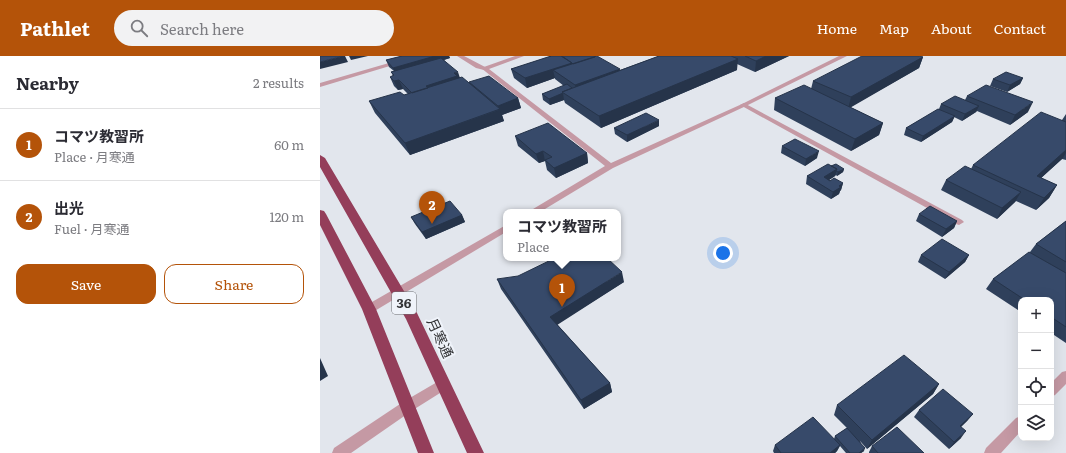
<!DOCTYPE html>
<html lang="en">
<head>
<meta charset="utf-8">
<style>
  :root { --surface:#fff; --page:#f2f2f3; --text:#2b2b33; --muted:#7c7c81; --line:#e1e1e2; --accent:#b45309 }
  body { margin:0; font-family:Literata,"Noto Sans JP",serif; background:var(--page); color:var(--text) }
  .controls { position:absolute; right:12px; bottom:12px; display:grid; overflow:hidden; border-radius:8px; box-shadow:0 4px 16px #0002 }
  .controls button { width:36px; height:36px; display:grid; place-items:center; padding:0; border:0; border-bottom:1px solid var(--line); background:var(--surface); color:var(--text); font:20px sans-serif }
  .you { position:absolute; left:403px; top:197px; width:14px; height:14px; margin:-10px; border:3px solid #fff; border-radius:50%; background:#1a73e8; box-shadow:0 0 0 6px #1a73e833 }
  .badge { display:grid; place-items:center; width:26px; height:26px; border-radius:50%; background:var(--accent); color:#fff; font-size:13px; font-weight:700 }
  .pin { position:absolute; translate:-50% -33px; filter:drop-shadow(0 1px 2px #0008) }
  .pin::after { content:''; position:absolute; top:21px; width:14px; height:12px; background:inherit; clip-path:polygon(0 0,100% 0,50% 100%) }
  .popup { position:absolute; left:183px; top:153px; width:118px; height:52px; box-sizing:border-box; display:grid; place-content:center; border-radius:8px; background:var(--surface); filter:drop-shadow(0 1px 3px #0005); font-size:13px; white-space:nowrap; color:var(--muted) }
  .popup b { font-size:15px; color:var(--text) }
  .popup::after { content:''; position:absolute; left:50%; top:100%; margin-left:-8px; border:8px solid transparent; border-top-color:var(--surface) }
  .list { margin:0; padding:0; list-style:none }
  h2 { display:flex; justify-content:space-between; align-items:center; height:52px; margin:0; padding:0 16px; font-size:17px }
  h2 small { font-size:13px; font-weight:400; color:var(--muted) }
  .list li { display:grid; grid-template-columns:26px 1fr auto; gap:12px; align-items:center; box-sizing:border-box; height:72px; padding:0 16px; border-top:1px solid var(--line) }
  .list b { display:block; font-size:15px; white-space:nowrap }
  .list p { margin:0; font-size:13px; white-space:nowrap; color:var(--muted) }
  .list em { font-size:13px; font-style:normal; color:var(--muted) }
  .actions { display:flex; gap:8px; padding:12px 16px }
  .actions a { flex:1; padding:9px 0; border:1px solid var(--accent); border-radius:12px; text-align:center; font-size:14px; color:var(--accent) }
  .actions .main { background:var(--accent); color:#fff }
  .icon { flex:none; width:22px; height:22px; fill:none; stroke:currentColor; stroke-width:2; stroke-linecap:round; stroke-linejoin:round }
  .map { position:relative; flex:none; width:746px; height:397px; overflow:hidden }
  header { display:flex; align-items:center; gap:24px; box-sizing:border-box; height:56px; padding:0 20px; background:var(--accent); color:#fff }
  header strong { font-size:19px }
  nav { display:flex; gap:22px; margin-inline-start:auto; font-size:14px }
  .search { width:280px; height:36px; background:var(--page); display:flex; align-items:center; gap:10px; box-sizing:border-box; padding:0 14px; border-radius:22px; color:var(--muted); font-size:15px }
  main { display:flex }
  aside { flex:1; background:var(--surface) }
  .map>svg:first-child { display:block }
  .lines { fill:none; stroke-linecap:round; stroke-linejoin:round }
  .lane { fill:#c599a4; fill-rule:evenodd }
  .street { fill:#c599a4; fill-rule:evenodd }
  .highway { fill:#943e5a; fill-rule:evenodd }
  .wall { fill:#2f405b }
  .shaded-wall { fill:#26344a }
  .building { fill:#374a6a; stroke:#26344a }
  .labels { text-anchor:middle; stroke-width:4; stroke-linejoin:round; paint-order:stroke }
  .shield { fill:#eff3fa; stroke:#6b6d71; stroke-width:1 }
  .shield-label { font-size:13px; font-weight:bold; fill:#323336 }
  .street-label { font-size:14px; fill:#323336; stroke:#eff3fa }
</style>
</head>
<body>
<header>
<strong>Pathlet</strong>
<div class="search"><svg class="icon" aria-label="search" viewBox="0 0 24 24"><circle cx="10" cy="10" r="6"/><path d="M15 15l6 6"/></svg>Search here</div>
<nav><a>Home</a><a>Map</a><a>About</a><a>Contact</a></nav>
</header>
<main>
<aside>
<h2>Nearby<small>2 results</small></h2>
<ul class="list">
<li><span class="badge">1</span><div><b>コマツ教習所</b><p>Place · 月寒通</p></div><em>60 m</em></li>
<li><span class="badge">2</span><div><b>出光</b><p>Fuel · 月寒通</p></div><em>120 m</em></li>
</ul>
<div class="actions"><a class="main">Save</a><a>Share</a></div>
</aside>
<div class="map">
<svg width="746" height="397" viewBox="0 0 746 397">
  <rect width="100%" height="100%" fill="#e2e6ed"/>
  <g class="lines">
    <path class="lane" d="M93 0H103L0 31V27Z
      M137 0H144L167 12 164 14 156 12Z
      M424 47 642 164 644 166 639 169 636 168 422 50 420 49Z
      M746 315V328L735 339 731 341V327L742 316Z
      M701 360V375L681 397H664L666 392 696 362Z"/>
    <path class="street" d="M195 0H204L169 13 291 107 422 48 519 0H527L426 50 293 112 220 156H208L285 110 161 12Z
      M186 169V176L53 256 49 257 45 256 43 253 45 250Z
      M124 322 128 324 130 328 128 332 93 354 31 397H12L14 392 83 346Z"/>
    <path class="highway" d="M0 99 5 102 97 257 164 397H147L86 263 0 111Z
      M0 154 4 155 6 158 56 253 114 397H98L42 253 0 169Z"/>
  </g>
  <path class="wall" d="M82 0H129L130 2 124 4 140 22 150 27 149 26 198 42 201 52 182 59 184 65 90 99 55 57 49 45 84 39 88 38 83 33 78 34 74 30 70 21 73 20 71 16 74 15 69 11 66 4Z
    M229 0H241L300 14 339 0H469L435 16 417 8V14L281 72 245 47 244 44 230 49 223 44 222 38 244 30 235 23V22L207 32 194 22 191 13 229 1Z
    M603 1 599 12 530 51 563 67 559 79 531 95 454 54 455 42 491 33 493 25Z
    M703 22 700 28 687 36 670 30 673 23Z
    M647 40 708 56 690 69 657 55 656 56 642 65 634 61 632 66 601 86 584 79 586 72 619 53 621 48 645 44Z
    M746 58V104L742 103 721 122 737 129 729 142 716 154 696 145 695 146 677 163 621 134 626 124 651 113 653 109 742 64Z
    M339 70 307 86 295 78 294 72Z
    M195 80 267 97 268 107 236 122 227 114 225 105 219 107 198 90Z
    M462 90 497 102 485 110 461 97Z
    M511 110 524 113 523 116 517 120 516 119 515 120 509 124 523 127 521 134 520 135 519 138 511 143 486 128 487 120Z
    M599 158 637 165 634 172 622 181 596 165Z
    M142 159 145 166 106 183 95 168 91 161Z
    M746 165V287L731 277V244H701V256L666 233 673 223 710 196 716 188Z
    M601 199H649L645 206 625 223 598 206Z
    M177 223 304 226 237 268 290 327 292 336 264 353 181 233Z
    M619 328 613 338 547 393 540 385 544 395 541 397H526L520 390 517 395 515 397H454L453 395 455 389 514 383 515 380 527 372 514 359 517 349Z
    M599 354 653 358 647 365 641 371V382L629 393 594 361Z
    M552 390 604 397H549V396Z"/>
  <path class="shaded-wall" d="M24 0H25L28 6 0 13V6Z
    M29 0H48L31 4Z
    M115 0H129L130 2 76 18 73 12Z
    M446 0H469L435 16 436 5Z
    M603 1 599 12 528 53 531 41Z
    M418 3 417 14 281 72 279 60Z
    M252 7 254 16 233 14 235 22 207 32 205 22Z
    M300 13 301 22 257 38 255 29Z
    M138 16 141 25 111 38 106 30Z
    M703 22 700 28 687 36 690 29Z
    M79 24 83 33 78 34 74 25Z
    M243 37 244 44 230 49 229 43Z
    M198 42 201 52 182 59 184 65 90 99 85 87 179 54 178 50Z
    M713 46 708 56 690 69 695 59Z
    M659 50 656 56 642 65 645 58Z
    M635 60 632 66 601 86 603 80Z
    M339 64V70L307 86V79Z
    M563 67 559 79 531 95 535 83Z
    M746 94V97L742 103 709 133 717 120Z
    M223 95 225 105 219 107 216 98Z
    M499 95 497 102 485 110 486 103Z
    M267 97 268 107 236 122 234 112Z
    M517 113 515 120 503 128 504 121Z
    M524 113 523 116 517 120 518 116Z
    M523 127 521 134 520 135 519 138 511 143 513 136 519 130Z
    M737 129 729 142 716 154 724 142Z
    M701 136 695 146 677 163 682 152Z
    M142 159 145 166 106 183 102 176Z
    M637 165 634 172 622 181 626 173Z
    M649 199 645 206 625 223 629 216Z
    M302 216 304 226 234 271 230 261Z
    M0 302 8 320 0 325Z
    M290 327 292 336 264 353 261 344Z
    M619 328 613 338 547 393 552 384Z
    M653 358 647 365 635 376 640 370Z
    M646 375 641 382 629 393 634 386Z
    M520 389 517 395 515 397H510Z
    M545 392 544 395 541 397H539Z"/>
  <path class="building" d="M0 0H24L0 6Z
    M82 0H115L73 12 66 4Z
    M230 0H241L252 7 205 22 191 13 231 0Z
    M242 0H274L275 1 253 8 252 7Z
    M277 0 300 13 255 29 233 14Z
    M339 0H411L418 3 279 60 242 36Z
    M425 0H446L436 5Z
    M542 0H599L603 1 531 41 493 25Z
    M121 2 138 16 134 17 137 20 106 30 108 32 92 37 79 24 74 25 70 21 74 19 71 16Z
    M686 16 703 22 690 29 673 23Z
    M169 20 198 42 178 50 149 26Z
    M142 21 180 53 85 87 49 45 80 36 84 39Z
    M247 28 252 32 242 36 243 37 229 43 222 38Z
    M484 29 563 67 535 83 455 42Z
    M666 29 713 46 695 59 647 40Z
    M635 40 659 50 645 58 621 48Z
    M618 53 635 60 603 80 586 72Z
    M721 56 746 66V94L717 120 737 129 724 142 653 109Z
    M326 57 339 64 307 79 294 72Z
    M228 67 267 97 234 112 225 104 232 101 223 95 216 98 195 80Z
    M475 83 499 95 486 103 462 90Z
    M508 108 517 113 504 121 510 125 514 122 523 127 519 130 521 131 513 136 487 120Z
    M516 108 524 113 518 116 516 115 517 113 511 110Z
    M645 110 701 136 682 152 626 124Z
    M130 145 142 159 102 176 91 161Z
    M610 150 637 165 626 173 599 158Z
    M746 165V206L716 188Z
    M622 183 649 199 629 216 601 199Z
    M709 196 746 217V271L731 261V244H705L673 223Z
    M235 202H287L302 216 230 261 290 327 261 344 177 223 198 220Z
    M584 299 619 328 552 384 517 349Z
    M623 333 653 358 640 370 646 375 634 386 599 354Z
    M493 361 520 389 510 397H461L455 389Z
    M577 371 604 397H558L552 390Z
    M527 372 545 392 539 397H530L515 380Z"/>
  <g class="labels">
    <rect class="shield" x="72" y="236" width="24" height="22" rx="3"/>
    <g class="shield-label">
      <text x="84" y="252">36</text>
    </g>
    <g class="street-label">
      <text transform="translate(120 282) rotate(65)" y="5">月寒通</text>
    </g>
  </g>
</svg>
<div class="controls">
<button>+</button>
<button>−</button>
<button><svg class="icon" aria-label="locate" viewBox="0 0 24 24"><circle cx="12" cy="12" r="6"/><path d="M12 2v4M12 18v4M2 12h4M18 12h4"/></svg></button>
<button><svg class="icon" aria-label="layers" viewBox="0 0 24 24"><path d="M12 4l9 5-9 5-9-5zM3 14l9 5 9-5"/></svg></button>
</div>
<div class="you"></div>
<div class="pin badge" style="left:242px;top:251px">1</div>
<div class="popup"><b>コマツ教習所</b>Place</div>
<div class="pin badge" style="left:112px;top:168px">2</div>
</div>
</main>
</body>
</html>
